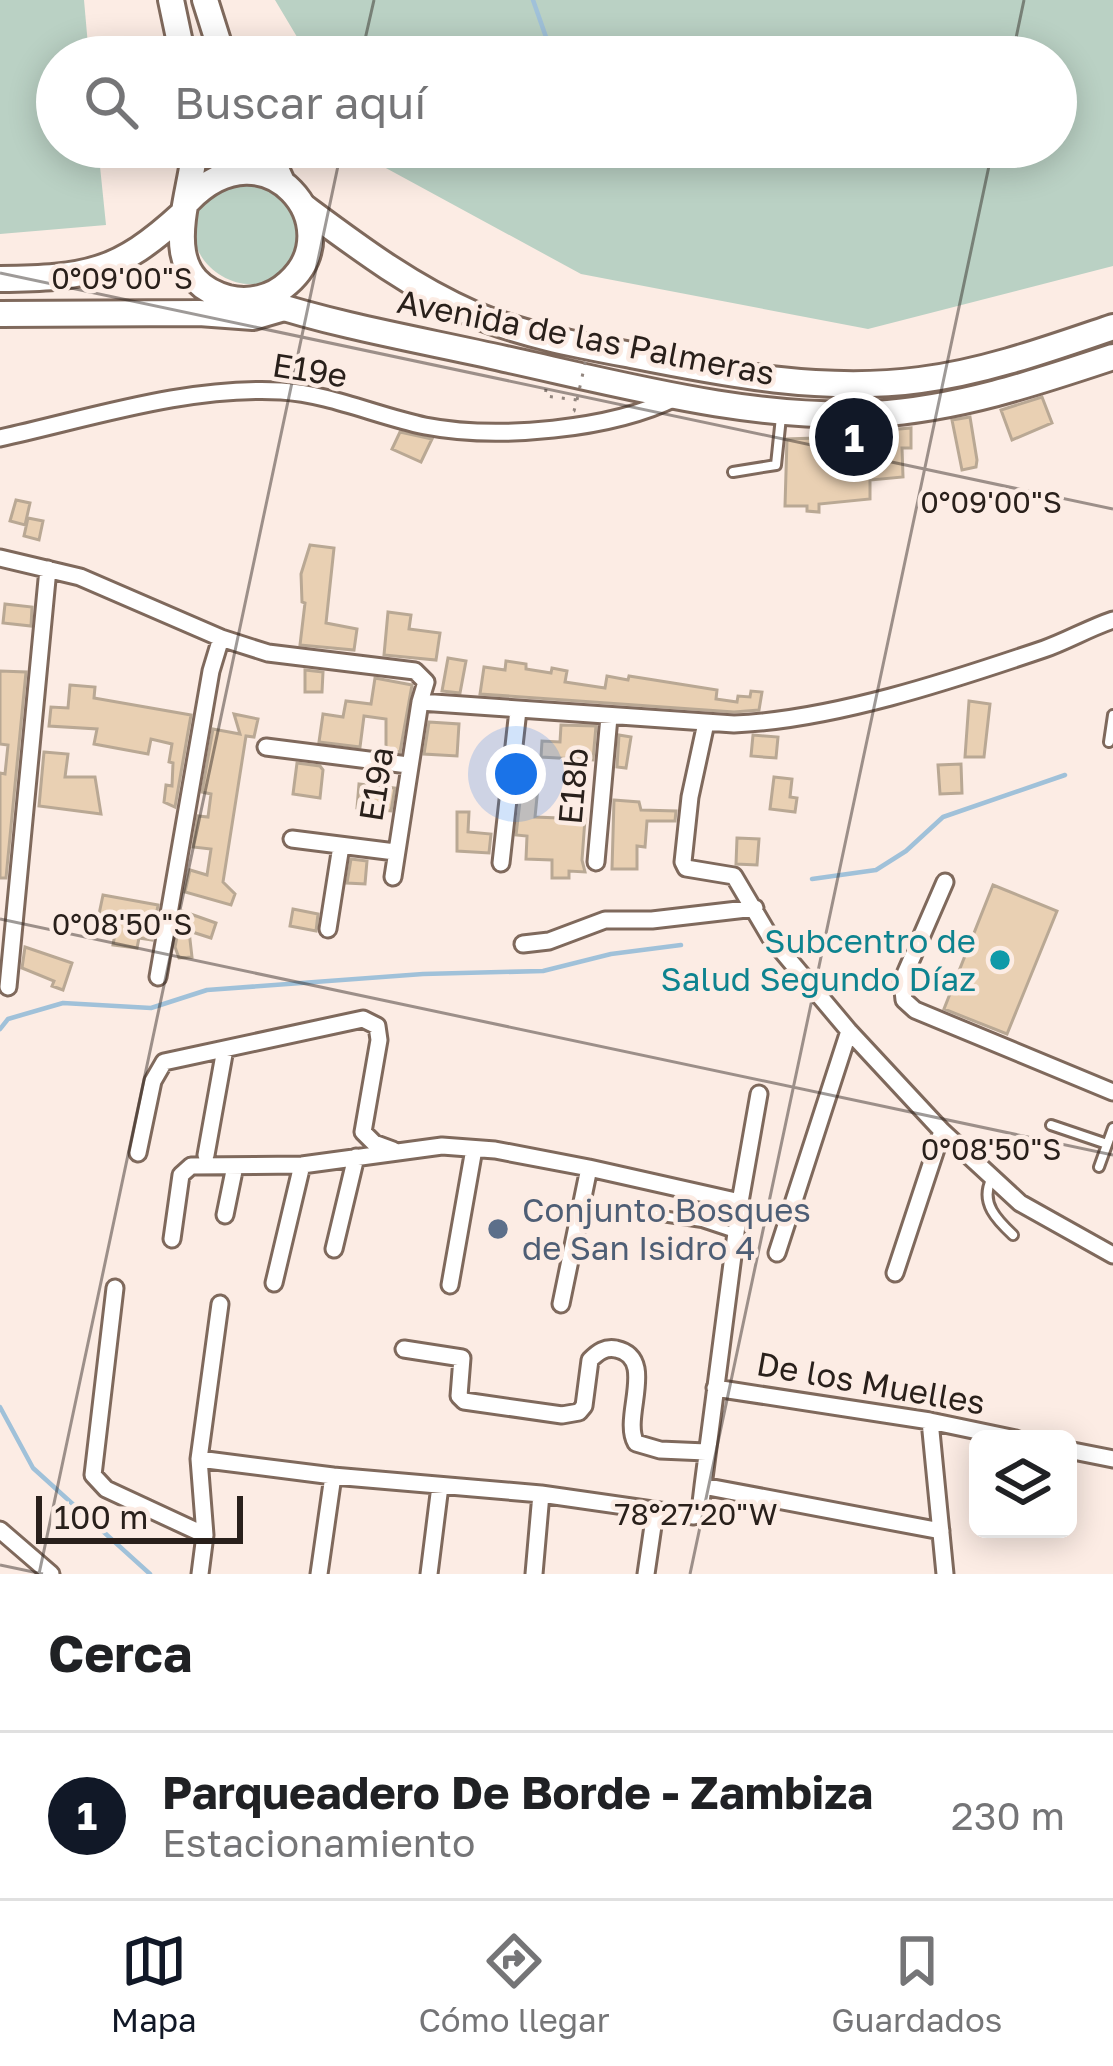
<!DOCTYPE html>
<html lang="es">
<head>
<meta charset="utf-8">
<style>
  :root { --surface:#fff; --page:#f6f6f6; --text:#202124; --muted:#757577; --line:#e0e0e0; --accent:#111827 }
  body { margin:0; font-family:"Golos Text",sans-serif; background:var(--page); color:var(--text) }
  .controls { position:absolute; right:36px; bottom:36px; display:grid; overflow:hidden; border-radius:18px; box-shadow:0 6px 30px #0003 }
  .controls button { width:108px; height:108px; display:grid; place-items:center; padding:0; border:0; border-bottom:3px solid var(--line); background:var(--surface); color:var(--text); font:60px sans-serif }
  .scale { position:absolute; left:36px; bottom:30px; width:207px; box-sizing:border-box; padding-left:12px; border:6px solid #29201b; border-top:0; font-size:33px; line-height:42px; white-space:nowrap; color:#29201b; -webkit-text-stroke:9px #fcece4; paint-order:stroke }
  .you { position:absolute; left:516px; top:774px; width:42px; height:42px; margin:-30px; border:9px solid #fff; border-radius:50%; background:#1a73e8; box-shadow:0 0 0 18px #1a73e833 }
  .badge { display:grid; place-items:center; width:78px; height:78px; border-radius:50%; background:var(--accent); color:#fff; font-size:39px; font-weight:700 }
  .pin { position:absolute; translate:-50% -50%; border:6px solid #fff; box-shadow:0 3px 12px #0006 }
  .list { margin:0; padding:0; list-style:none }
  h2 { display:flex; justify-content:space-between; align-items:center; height:156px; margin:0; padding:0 48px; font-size:51px }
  h2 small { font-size:39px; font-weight:400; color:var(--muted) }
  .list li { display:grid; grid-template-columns:78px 1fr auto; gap:36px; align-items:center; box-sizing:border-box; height:168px; padding:0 48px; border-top:3px solid var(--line) }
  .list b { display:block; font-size:45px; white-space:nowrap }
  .list p { margin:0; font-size:39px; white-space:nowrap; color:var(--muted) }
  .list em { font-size:39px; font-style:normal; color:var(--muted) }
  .icon { flex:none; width:66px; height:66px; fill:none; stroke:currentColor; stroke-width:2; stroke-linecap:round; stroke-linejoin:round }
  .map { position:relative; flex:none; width:1113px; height:1574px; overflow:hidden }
  .search { position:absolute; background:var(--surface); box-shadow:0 6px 30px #0003; left:36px; right:36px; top:36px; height:132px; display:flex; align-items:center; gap:30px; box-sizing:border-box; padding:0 42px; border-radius:66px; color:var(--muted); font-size:45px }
  .sheet { height:324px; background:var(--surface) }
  nav { display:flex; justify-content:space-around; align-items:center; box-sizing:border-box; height:168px; border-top:3px solid var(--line); background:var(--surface); font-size:33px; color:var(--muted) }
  nav a { display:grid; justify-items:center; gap:6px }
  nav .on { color:var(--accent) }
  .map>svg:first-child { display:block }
  .green { fill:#bad1c4 }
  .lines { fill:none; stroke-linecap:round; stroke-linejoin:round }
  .stream { stroke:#a0c1d9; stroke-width:4.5 }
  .building { fill:#e9d0b3; stroke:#b9a894; stroke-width:3 }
  .service-casing { stroke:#7f695c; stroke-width:14 }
  .minor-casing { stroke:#7f695c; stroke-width:21 }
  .primary-casing { stroke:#7f695c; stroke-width:30 }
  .trunk-casing { stroke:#7f695c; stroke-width:30 }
  .path { stroke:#91857e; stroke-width:3; stroke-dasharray:3 9; stroke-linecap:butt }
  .service { stroke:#fff; stroke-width:8 }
  .minor { stroke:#fff; stroke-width:15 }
  .primary { stroke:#fff; stroke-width:24 }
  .trunk { stroke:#fff; stroke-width:24 }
  .path-bridge { stroke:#91857e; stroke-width:3; stroke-dasharray:3 9; stroke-linecap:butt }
  .ticks { fill:none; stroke:#29201b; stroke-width:3; stroke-opacity:0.45 }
  .culture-dot { fill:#0f9aa8; stroke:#fcece4; stroke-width:4.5 }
  .service-dot { fill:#5c6f8a; stroke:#fcece4; stroke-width:4.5 }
  .labels { text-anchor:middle; stroke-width:9; stroke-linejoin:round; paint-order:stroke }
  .street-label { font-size:33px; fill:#29201b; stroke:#fcece4 }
  .culture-label { font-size:33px; fill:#0d838f; stroke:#fcece4; text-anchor:end }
  .service-label { font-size:33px; fill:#4e5e75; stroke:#fcece4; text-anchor:start }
  .ticks-label { font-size:30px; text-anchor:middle; fill:#29201b; stroke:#fcece4; stroke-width:9; stroke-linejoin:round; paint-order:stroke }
</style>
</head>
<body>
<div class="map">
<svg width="1113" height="1574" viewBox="0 0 1113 1574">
  <rect width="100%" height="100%" fill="#fcece4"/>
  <path class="green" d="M0 0H84L89 57H57V147H98L106 225 0 234Z
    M275 0H1113V266L868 329 581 274 373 161 364 147H1056V57H309Z
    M269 176 302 218C301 230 300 245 295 256 264 319 162 267 202 194Z"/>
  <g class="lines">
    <path class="stream" d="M533 0 553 57
      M812 879 876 870 906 851 943 817 1065 775
      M0 1029 8 1019 63 1003 151 1008 207 990 423 974 543 971 611 954 681 945
      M0 1407 33 1468 150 1574"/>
  </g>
  <path class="building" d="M1042 397 1052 423 1012 440 1001 410Z
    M970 417 977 460 976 467 962 470 952 420Z
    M911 428V448H902L903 477 870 480V499L819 504V512L807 511V506H785L787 439 876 436V431Z
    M400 432 432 439 421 462 392 449Z
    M16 500 30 503 25 525 10 521Z
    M28 518 43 521 39 540 24 536Z
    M310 545 334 548 326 623 357 629 354 650 300 645 305 603 302 602 301 574Z
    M5 604 32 607 31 626 3 623Z
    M388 612 411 615 409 629 440 633 436 660 384 655Z
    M448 658 466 661 460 693 442 691Z
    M506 661 526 664V669L551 673 552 668 567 671 565 682 605 688 607 676 628 680 629 676 717 690 716 699 737 702 738 696 750 697 751 691 762 692 759 710 734 712 480 694 484 667 505 670Z
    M305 670 323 672 322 692H305Z
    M0 671 26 672 6 878H0V773L5 774 8 745 0 744Z
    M375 678 412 685 400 752 386 750V719L364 716 360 747 319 742 323 714 343 717 346 701 371 704Z
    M70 685 95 687 94 698 191 715 175 807 164 802 166 785 172 786 173 763 169 762 172 744 151 739 148 754 94 744 97 729 49 726 51 707 68 708Z
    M969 701 990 704 984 757H965Z
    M234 714 258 719 254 737 246 736 223 882 235 894 231 905 185 892 190 870 207 875 211 849 193 847 198 816 208 817 211 794 202 792 213 729 240 734Z
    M429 722 459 724 457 756 424 754Z
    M561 725 596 726 593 760 541 757 542 741 560 742Z
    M619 735 631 737 626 768 617 767Z
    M753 735 778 737 776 758 751 756Z
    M44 752 68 754 65 777H95L101 814 39 806Z
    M297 763 320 766 323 770 320 798 293 794Z
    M961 764 962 793 940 794 938 765Z
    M523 776 539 777 535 817 585 819 582 860 585 872 569 871V878H552V860L526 859 527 836 516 835Z
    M774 777 792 779 790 797 797 798 795 812 770 809Z
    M359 784 395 788 391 811 357 808Z
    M614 800 639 802 641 810 676 811 675 821H647L645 847 637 846V869H612Z
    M457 812H469L468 832 491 834 489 853 457 851Z
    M737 838 759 839 757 865 736 864Z
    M351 859 367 861 365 884 347 883Z
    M993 885 1057 911 1007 1034 944 1009Z
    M103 895 158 905 152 940 139 938 137 948 113 945 117 923 98 919Z
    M293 909 318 914 316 931 290 926Z
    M182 911 216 923 211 938 189 931 192 957 179 958 175 947Z
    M25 947 72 963 63 990 52 986 54 981 22 968Z"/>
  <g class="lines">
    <g class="service-casing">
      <path id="service" d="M733 472 776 465 781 417
        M1109 742 1113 715
        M1051 1125 1107 1144
        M1099 1167 1113 1128
        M991 1180C980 1203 997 1220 1013 1235
        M655 1215 702 1222 735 1233"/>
    </g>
    <g class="minor-casing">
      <path id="minor" d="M0 438C91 418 187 386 281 391 330 394 377 416 425 426 497 440 611 430 677 397
        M0 558 80 577 221 638 268 653 415 671 426 682 420 702 734 724C832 720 950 681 1044 649 1067 641 1089 628 1113 620
        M706 723 690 797 683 862 686 868 734 876 770 937 849 1031 942 1131 1020 1203 1113 1255
        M266 747 408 765
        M292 839 395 852
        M596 862 609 717
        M501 863 518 710
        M393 877 420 702
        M945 882 902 981 904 1000 915 1010 1113 1092
        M328 929 341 846
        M523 944 549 941 605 920H652L755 908
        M158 977 211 671 221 638
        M8 987 48 569
        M138 1153 153 1081 164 1062 363 1019 377 1026 379 1040 363 1132 374 1143 393 1150
        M206 1155 225 1049
        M225 1215 235 1166
        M172 1239 181 1175 191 1166 302 1165 442 1146 495 1150 589 1168 740 1202
        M334 1249 356 1157
        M777 1253 849 1031
        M895 1273 942 1131
        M274 1283 302 1165
        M450 1285 474 1149
        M115 1288 93 1475 106 1489 205 1535
        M561 1304 589 1168
        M404 1349 462 1358 459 1396 464 1401 562 1415 579 1412 584 1406 590 1360C598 1352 605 1347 616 1349 658 1358 621 1417 636 1443L660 1450 706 1452
        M715 1388 930 1421 1016 1439
        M930 1421 945 1574
        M1068 1450 1113 1459
        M199 1459 333 1476 541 1494 694 1516 700 1511 703 1486 740 1202 759 1094
        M703 1486 941 1531
        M0 1530 51 1574
        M200 1574 205 1535 199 1459 220 1304
        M319 1574 333 1476
        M429 1574 440 1486
        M534 1574 541 1494
        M646 1574 655 1512"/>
    </g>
    <g class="primary-casing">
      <path id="primary" d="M304 207C358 247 411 287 473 314 523 335 578 345 631 355 726 374 823 393 920 380 985 372 1051 348 1113 327
        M265 302C342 327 426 341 505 359 624 385 751 420 874 414 957 409 1035 383 1113 357"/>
    </g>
    <g class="trunk-casing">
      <path id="trunk" d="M171 0 183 57
        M205 0 223 57
        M266 147 282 182
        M189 200C266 121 352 227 288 283 272 298 249 303 228 298 153 277 191 199 195 147
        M0 279C86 278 118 273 182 214
        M0 314 199 313 253 317 284 308"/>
    </g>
    <path class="path" d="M546 389 545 396 577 400 574 411 567 412"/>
    <use href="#service" class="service"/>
    <use href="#minor" class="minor"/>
    <use href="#primary" class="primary"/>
    <use href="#trunk" class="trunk"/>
    <path class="path-bridge" d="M577 400 592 332"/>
  </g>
  <path class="ticks" d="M361 57 374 0M1012 57 1024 0M0 273 1113 509M0 919 1113 1155M0 1565 43 1574M39 1574 342 147M690 1574 993 147"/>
  <circle class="culture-dot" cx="1000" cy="960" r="12"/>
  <circle class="service-dot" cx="498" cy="1229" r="12"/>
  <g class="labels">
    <g class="street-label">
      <text transform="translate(586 337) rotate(11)" y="12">Avenida de las Palmeras</text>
      <text transform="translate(310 370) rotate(9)" y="12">E19e</text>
      <text transform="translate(376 784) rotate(-81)" y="12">E19a</text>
      <text transform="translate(573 786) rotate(-85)" y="12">E18b</text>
      <text transform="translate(871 1383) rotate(10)" y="12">De los Muelles</text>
    </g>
    <g class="culture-label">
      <text x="976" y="953">Subcentro de<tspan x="976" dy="38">Salud Segundo Díaz</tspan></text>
    </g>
    <g class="service-label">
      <text x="522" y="1222">Conjunto Bosques<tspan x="522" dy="38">de San Isidro 4</tspan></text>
    </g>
  </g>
  <g class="ticks-label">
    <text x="122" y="289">0°09'00"S</text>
    <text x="991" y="513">0°09'00"S</text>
    <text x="122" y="935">0°08'50"S</text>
    <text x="991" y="1160">0°08'50"S</text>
    <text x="696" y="1525">78°27'20"W</text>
  </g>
</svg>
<div class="controls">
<button><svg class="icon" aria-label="layers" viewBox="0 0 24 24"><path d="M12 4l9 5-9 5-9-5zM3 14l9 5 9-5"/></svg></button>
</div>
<div class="scale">100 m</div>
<div class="you"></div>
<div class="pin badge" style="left:854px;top:437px">1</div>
<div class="search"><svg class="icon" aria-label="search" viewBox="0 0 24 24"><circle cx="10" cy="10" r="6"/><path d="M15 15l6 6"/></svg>Buscar aquí</div>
</div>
<section class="sheet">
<h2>Cerca<small></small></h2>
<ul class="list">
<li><span class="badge">1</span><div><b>Parqueadero De Borde - Zambiza</b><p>Estacionamiento</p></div><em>230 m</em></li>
</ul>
</section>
<nav>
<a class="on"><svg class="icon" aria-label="map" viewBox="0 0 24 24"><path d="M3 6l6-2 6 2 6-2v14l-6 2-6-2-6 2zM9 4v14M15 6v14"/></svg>Mapa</a>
<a><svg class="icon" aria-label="directions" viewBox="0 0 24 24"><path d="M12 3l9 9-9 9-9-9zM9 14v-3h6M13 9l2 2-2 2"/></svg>Cómo llegar</a>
<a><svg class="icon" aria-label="saved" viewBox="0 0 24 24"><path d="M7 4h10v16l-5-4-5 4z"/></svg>Guardados</a>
</nav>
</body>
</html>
